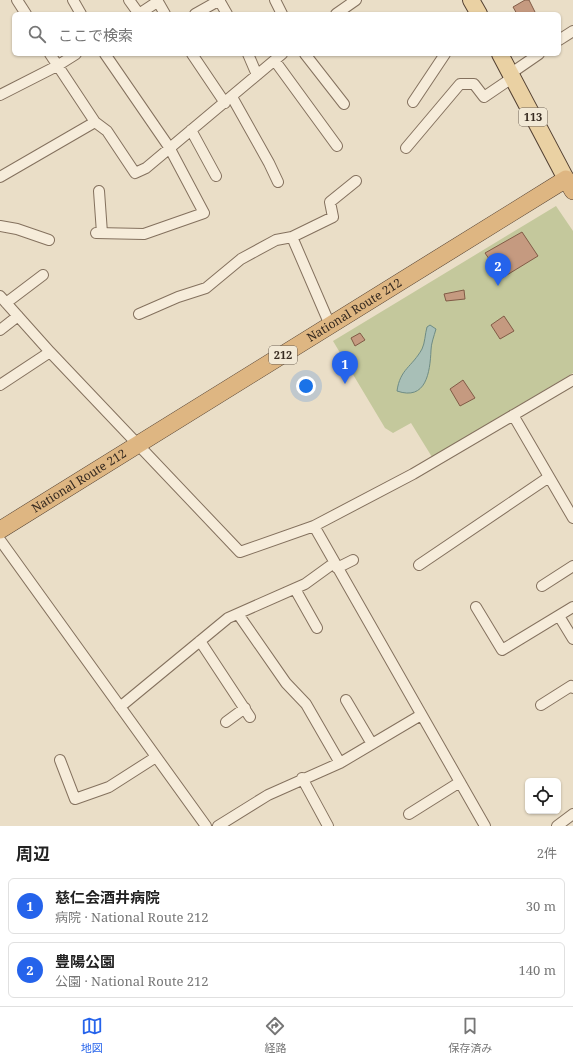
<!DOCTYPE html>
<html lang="ja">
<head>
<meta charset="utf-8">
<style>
  :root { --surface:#fff; --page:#f6f6f6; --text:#222; --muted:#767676; --line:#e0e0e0; --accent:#2563eb }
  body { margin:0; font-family:"Noto Serif","Noto Sans JP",serif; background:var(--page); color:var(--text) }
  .controls { position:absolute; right:12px; bottom:12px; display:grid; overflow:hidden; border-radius:6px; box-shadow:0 1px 3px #0004 }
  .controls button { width:36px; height:36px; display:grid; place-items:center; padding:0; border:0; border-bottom:1px solid var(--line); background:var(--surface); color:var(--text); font:20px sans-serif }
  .you { position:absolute; left:306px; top:386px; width:14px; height:14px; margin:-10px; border:3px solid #fff; border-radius:50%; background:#1a73e8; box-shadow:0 0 0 6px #1a73e833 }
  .badge { display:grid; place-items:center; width:26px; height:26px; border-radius:50%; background:var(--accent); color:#fff; font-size:13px; font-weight:700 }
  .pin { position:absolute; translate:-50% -33px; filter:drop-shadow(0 1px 2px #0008) }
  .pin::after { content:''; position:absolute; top:21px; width:14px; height:12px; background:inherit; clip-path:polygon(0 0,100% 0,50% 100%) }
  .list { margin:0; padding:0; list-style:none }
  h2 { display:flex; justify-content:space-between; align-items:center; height:52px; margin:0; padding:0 16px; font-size:17px }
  h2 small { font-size:13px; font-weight:400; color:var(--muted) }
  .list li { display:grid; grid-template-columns:26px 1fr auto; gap:12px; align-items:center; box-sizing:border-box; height:56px; margin:0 8px 8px; padding:0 8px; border:1px solid var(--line); border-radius:6px }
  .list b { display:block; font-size:15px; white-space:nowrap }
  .list p { margin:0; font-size:13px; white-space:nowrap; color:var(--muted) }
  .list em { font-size:13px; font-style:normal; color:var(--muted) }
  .icon { flex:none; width:22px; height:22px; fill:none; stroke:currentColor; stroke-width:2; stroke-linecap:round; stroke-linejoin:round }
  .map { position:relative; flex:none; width:573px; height:826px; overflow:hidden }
  .search { position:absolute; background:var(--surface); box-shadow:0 1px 3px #0004; left:12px; right:12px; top:12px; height:44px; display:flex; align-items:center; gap:10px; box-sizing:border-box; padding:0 14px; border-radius:6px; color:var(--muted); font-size:15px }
  .sheet { height:180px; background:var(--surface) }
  nav { display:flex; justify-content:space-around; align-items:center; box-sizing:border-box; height:56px; border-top:1px solid var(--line); background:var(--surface); font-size:11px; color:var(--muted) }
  nav a { display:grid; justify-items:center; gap:2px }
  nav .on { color:var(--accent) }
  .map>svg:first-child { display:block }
  .green { fill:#c4c89c }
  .water { fill:#a8bfb7; stroke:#6f8c84 }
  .building { fill:#c59a80; stroke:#815b46 }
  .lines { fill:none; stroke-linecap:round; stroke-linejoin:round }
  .minor-casing { stroke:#84715e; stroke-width:12 }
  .primary-casing { stroke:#534032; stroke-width:18 }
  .trunk-casing { stroke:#534032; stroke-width:18 }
  .minor { stroke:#f6ecda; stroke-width:10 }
  .primary { stroke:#ead1a3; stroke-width:16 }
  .trunk { stroke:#deb682; stroke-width:17 }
  .labels { text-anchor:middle; stroke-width:3; stroke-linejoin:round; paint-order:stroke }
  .shield { fill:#f2e9d6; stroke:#6e6357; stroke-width:1 }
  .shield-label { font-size:11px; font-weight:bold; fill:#362a20 }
  .street-label { font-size:12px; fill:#362a20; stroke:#f2e9d6 }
</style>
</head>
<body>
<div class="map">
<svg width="573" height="826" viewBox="0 0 573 826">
  <rect width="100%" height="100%" fill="#eadec7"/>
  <path class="green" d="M556 206 573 231V373L432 457 411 423 393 433 385 428 333 341Z"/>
  <path class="water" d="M430 325 436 329C434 336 431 344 431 350 430 373 426 401 397 391 400 369 412 367 422 349 425 343 425 334 427 327Z"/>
  <path class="building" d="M525 0H529L536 14H517L513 7Z
    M522 232 538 256 502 278 485 253Z
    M464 290 465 299 446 301 444 294Z
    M504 316 514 331 500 339 491 325Z
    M360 333 365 340 355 346 351 338Z
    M463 380 475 398 460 406 450 389Z"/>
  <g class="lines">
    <g class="minor-casing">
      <path id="minor" d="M17 0 26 14
        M73 0 81 14
        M129 0 139 14
        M157 0 165 14
        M219 0 227 14
        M275 0 282 14
        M139 14 157 2
        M195 14 220 0
        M336 14 356 0
        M559 40 573 31
        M50 54 95 122 107 131 135 173 146 168 282 54
        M192 54 225 103
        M248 54 257 75
        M305 54 344 104
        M275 61 337 146
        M510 74 539 54
        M0 95 57 66 76 54
        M232 97 269 163 278 182
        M413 102 445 54
        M191 130 216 176
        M406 148 460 84H474L484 97 512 78
        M0 177 95 122
        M99 191 102 233
        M0 226 17 229 49 240
        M96 233 144 234 204 213 169 147 105 54
        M0 296 50 352 240 552 314 526 413 474 573 380
        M6 303 43 275
        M139 314 178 297 206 288 241 259 276 240 292 237
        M330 325 292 237 333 217 330 202 356 181
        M0 330 18 316
        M0 385 50 352
        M513 415 573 518
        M314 526 485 826
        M0 540 206 826
        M419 565 549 477
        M337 568 353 560
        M542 586 573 566
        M295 589 317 628
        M476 607 502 650 573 607
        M238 614 286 683 306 704 340 763
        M559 616 573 639
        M200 641 250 717
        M346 700 372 744
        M541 705 571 686 573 688
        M120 707 228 618 305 584 334 563
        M226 722 245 708
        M60 760 75 799 109 787 156 757
        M302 778 328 826
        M409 814 460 782
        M218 826 268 795 340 763 421 715
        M557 826 573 814"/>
    </g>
    <g class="primary-casing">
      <path id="primary" d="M471 0 479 14
        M500 54 566 179"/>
    </g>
    <g class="trunk-casing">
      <g id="trunk">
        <path id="s1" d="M0 530 566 179 573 191"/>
      </g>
    </g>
    <use href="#minor" class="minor"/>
    <use href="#primary" class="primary"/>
    <use href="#trunk" class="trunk"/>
  </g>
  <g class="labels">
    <g class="shield">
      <rect x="519" y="108" width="28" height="18" rx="3"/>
      <rect x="269" y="346" width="28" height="18" rx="3"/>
    </g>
    <g class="shield-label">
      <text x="533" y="121">113</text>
      <text x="283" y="359">212</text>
    </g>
    <g class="street-label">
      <text dy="4" stroke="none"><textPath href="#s1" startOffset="417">National Route 212</textPath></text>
      <text dy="4" stroke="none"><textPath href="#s1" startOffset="93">National Route 212</textPath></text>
    </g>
  </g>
</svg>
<div class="controls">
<button><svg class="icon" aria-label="locate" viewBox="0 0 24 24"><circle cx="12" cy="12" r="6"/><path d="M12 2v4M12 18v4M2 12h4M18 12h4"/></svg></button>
</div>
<div class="you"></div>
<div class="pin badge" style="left:345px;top:384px">1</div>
<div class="pin badge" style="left:498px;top:286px">2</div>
<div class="search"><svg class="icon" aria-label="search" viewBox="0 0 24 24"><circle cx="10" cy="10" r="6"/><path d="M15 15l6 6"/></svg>ここで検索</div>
</div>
<section class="sheet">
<h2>周辺<small>2件</small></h2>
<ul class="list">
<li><span class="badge">1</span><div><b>慈仁会酒井病院</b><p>病院 · National Route 212</p></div><em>30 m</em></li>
<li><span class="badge">2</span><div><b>豊陽公園</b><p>公園 · National Route 212</p></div><em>140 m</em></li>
</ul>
</section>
<nav>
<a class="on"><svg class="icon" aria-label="map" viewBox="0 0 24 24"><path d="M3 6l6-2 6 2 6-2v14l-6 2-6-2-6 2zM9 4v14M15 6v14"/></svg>地図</a>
<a><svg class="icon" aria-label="directions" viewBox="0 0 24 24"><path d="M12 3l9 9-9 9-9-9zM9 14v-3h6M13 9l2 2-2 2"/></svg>経路</a>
<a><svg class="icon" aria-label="saved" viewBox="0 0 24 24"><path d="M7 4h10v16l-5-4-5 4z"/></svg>保存済み</a>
</nav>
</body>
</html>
